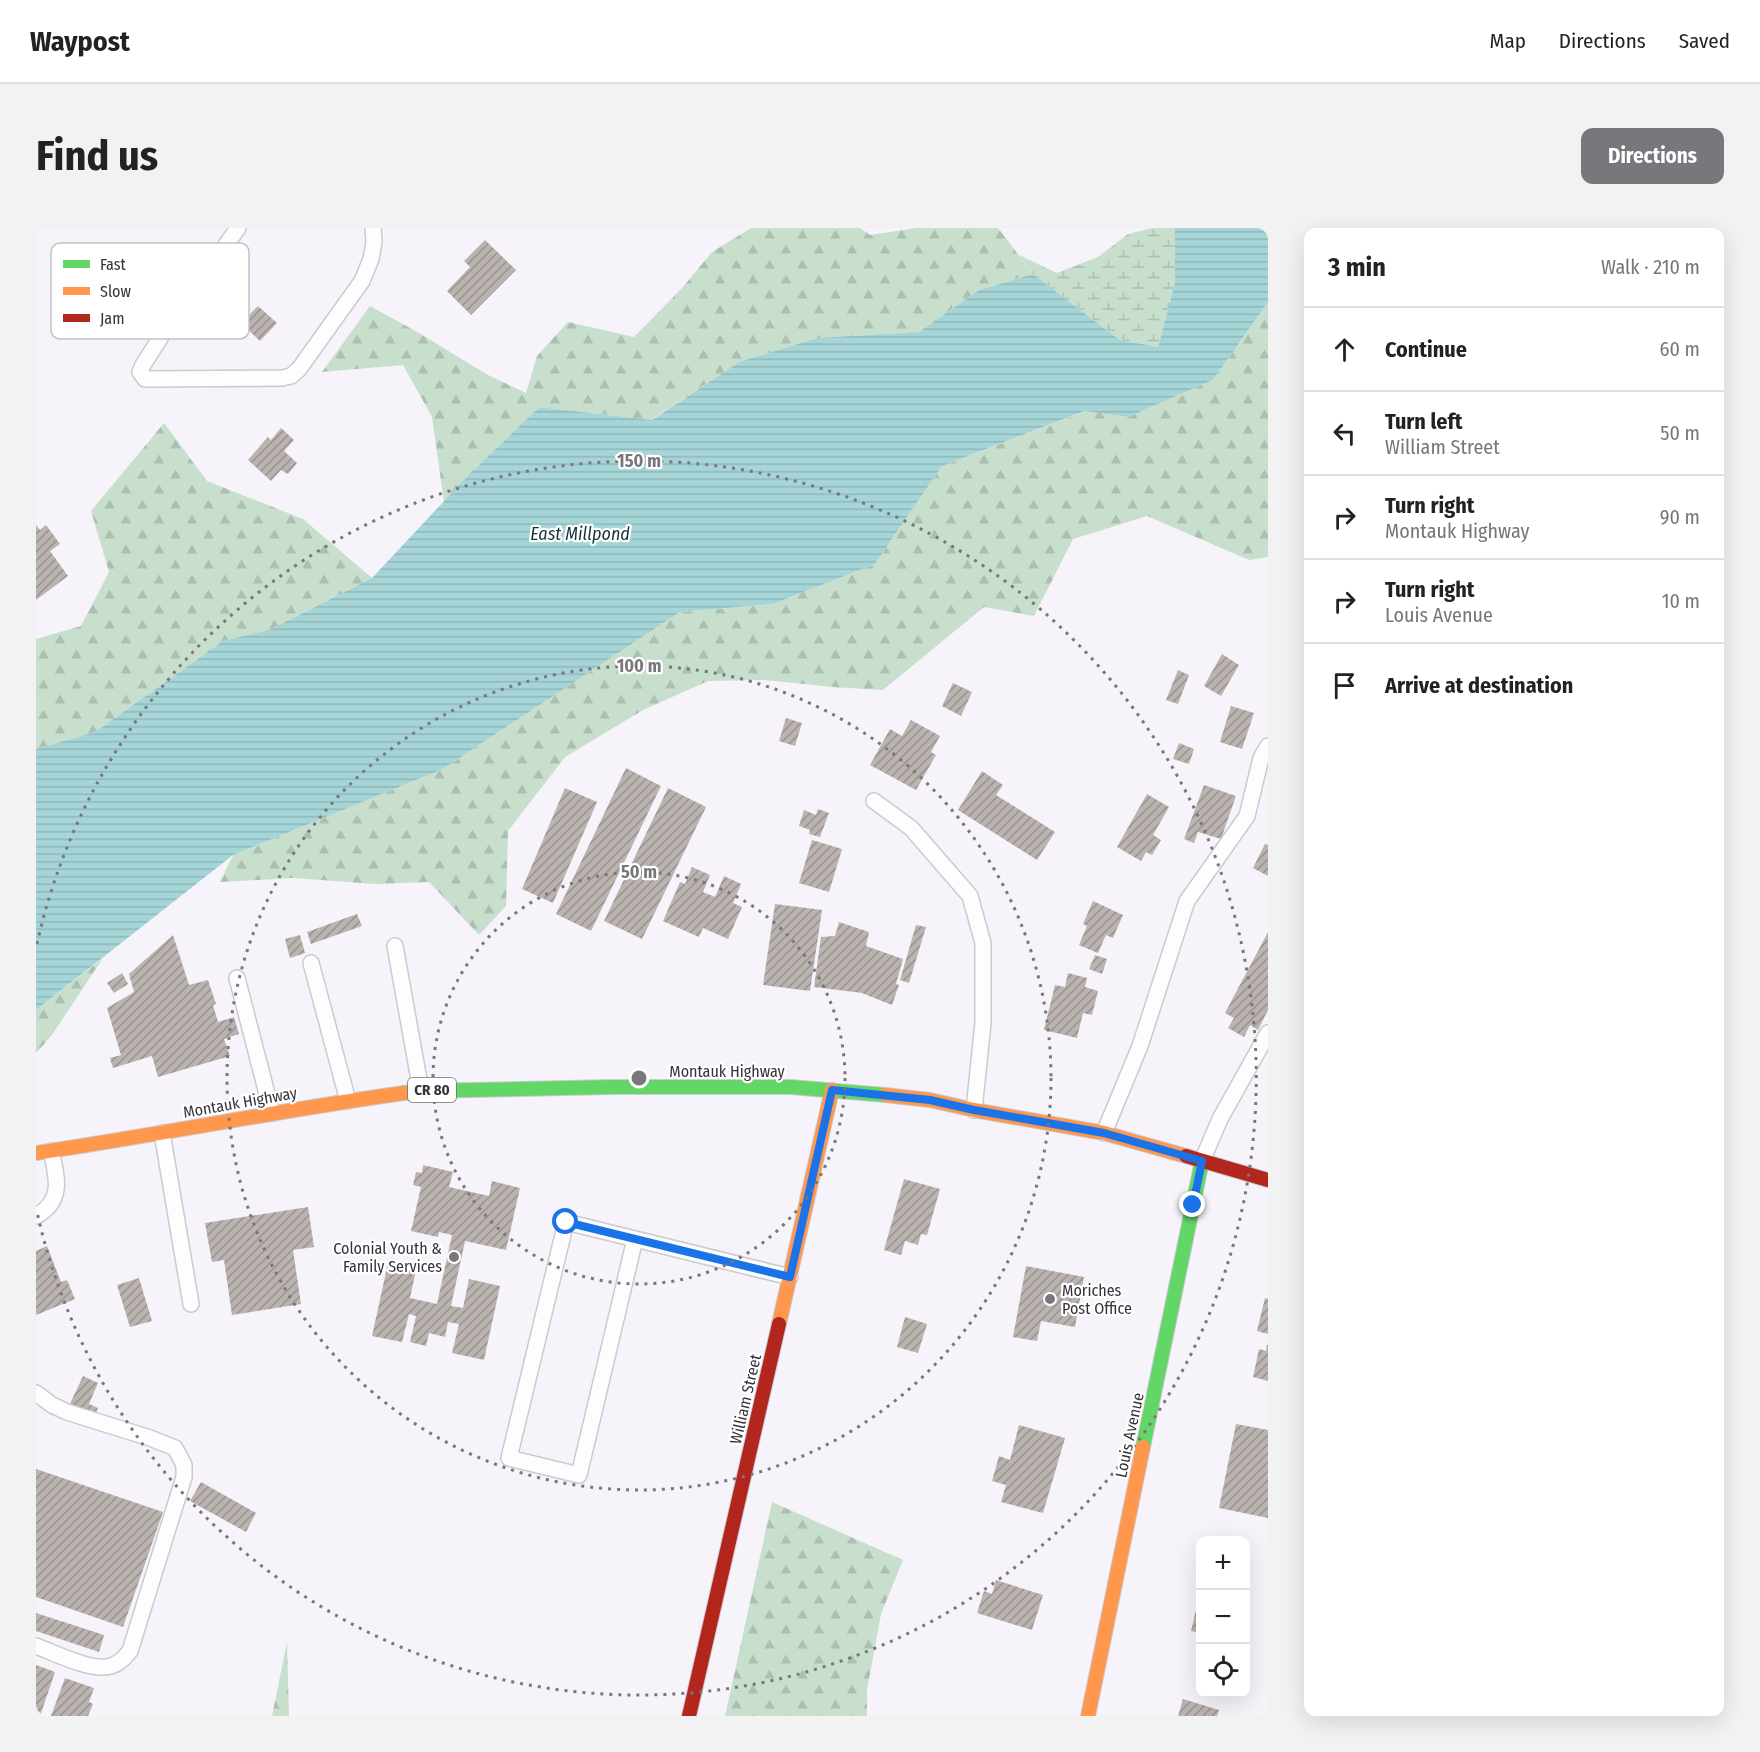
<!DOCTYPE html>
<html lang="en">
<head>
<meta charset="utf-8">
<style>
  :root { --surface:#fff; --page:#f2f2f2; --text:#222; --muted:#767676; --line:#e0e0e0; --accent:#79777c }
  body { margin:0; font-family:"Fira Sans Condensed",sans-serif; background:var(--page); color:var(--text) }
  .controls { position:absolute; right:18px; bottom:18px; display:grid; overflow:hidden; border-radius:12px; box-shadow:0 6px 24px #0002 }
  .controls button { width:54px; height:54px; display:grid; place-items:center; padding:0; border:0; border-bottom:2px solid var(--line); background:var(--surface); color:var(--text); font:30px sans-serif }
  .stop { position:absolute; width:18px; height:18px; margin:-14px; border:4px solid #1a73e8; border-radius:50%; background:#fff }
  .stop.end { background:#1a73e8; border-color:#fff; box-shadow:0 2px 6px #0008 }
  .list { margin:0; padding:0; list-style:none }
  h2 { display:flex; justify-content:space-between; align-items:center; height:78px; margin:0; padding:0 24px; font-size:26px }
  h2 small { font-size:20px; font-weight:400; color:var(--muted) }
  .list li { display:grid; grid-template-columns:39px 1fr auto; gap:18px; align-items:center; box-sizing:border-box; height:84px; padding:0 24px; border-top:2px solid var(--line) }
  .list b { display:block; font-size:22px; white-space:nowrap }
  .list p { margin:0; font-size:20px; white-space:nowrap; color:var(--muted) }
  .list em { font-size:20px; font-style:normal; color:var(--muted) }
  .icon { flex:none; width:33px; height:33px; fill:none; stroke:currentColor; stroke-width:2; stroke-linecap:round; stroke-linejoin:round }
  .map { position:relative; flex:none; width:1232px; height:1488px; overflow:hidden; border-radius:12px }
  header { display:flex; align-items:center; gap:36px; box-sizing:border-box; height:84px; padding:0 30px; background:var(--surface); border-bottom:2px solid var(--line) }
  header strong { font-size:28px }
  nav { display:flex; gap:33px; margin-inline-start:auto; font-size:21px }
  .intro { display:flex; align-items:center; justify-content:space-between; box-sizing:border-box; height:144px; padding:0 36px }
  h1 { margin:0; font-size:42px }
  .button { padding:15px 27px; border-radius:12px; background:var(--accent); color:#fff; font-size:21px; font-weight:700 }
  main { display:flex; gap:36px; padding:0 36px }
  aside { flex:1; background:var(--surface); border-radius:12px; box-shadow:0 6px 24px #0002 }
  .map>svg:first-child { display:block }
  .forest { fill:url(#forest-firs) }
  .wetland { fill:url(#wetland-marsh) }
  .water { fill:url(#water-rules) }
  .building { fill:url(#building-hatch) }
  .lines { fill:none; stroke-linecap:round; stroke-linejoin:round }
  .lane-casing { stroke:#cbcace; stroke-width:18 }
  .fast-casing { stroke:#cbcace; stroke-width:16 }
  .slow-casing { stroke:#cbcace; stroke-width:16 }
  .jam-casing { stroke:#cbcace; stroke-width:16 }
  .lane { stroke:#fefdfe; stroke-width:15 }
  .fast { stroke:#63d668; stroke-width:14 }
  .slow { stroke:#ff974d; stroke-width:14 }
  .jam { stroke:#b3261e; stroke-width:14 }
  .route { stroke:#1a73e8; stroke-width:8 }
  .ring { fill:none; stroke:#79777c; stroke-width:3; stroke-dasharray:3 6 }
  .poi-dot { fill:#79777c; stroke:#fff; stroke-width:2 }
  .labels { text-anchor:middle; stroke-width:4.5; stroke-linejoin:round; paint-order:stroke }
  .shield { fill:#fff; stroke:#727074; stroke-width:1.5 }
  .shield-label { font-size:15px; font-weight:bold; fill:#353338 }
  .street-label { font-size:16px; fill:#353338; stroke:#fff }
  .poi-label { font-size:16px; fill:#353338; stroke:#fff; text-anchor:end }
  .water-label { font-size:18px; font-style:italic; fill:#133536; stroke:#fff }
  .key { fill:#fff; stroke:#c2c2c3; stroke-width:1.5 }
  .key-label { font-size:16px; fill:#353338 }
  .centre { fill:#79777c; stroke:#fff; stroke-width:3 }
  .ring-label { font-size:18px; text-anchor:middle; font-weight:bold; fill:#79777c; stroke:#fff; stroke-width:4.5; stroke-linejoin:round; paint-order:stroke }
</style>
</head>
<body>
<header>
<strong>Waypost</strong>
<nav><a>Map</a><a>Directions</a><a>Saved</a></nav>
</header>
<div class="intro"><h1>Find us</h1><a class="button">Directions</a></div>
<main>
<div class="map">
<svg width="1232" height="1488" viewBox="0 0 1232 1488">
  <defs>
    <pattern id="forest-firs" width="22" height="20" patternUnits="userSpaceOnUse" patternTransform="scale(1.5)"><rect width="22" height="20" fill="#c8dfcd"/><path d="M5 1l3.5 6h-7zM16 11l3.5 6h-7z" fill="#acc0b1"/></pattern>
    <pattern id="wetland-marsh" width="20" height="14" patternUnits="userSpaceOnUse" patternTransform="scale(1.5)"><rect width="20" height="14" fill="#c8dfcd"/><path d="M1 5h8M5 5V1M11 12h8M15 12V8" fill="none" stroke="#acc0b1"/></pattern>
    <pattern id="water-rules" width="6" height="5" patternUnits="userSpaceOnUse" patternTransform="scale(1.5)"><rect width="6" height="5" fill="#a6d5d8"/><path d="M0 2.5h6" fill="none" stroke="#90b7ba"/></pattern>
    <pattern id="building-hatch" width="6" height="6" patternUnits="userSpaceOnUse" patternTransform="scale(1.5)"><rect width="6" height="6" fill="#bbb3af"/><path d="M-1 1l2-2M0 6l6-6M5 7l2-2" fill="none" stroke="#99928f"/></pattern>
  </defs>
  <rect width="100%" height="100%" fill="#f6f4fa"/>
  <path class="forest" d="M715 0H824L834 7 880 0H962L997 46 943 62 883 104 781 110 703 134 615 192 503 179 408 274 396 189 367 137 286 144 334 78 383 105 452 147 490 165 501 128 532 94 598 109 647 59 676 24Z
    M1232 74V329L1213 332 1111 288 1037 311 998 388 948 379 847 462 796 459 729 452 672 453 607 482 529 529 472 603 470 678 443 707 393 654 340 656 257 650 184 654 197 627 407 541 644 384 737 376 839 336 906 238 1050 183 1092 189 1177 152Z
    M128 195 171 253 267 291 336 350 235 401 187 413 59 504 0 521V411L45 398 73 344 55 283Z
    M67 730 16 807 0 825V782Z
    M736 1274 867 1332 845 1386 831 1462V1488H689Z
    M251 1414 253 1488H236Z"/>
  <path class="wetland" d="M1116 0H1139V54L1122 119 1084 112 997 46 983 27 1021 45 1062 29 1092 6Z"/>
  <path class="water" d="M1139 0H1232V74L1177 152 1092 189 1049 183 906 238 839 336 737 376 644 384 407 541 197 627 0 782V521L59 504 187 413 235 401 336 350 426 254 503 179 616 192 703 134 781 110 883 104 943 62 997 46 1084 112 1122 119 1139 54Z"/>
  <path class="building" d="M449 12 480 42 435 87 411 63 434 39 428 33Z
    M222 78 241 95 224 113 205 95Z
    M245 200 258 212 248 223 261 235 252 246 245 242 235 253 212 232 232 209 235 212Z
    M0 297 4 302 10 297 24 316 14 323 32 348 0 372Z
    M1186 426 1203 437 1185 468 1168 458Z
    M1142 442 1153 447 1142 476 1130 472Z
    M917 455 936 464 925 488 906 478Z
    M1195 478 1218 485 1206 521 1184 514Z
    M750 490 766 495 759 518 743 513Z
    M875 492 904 508 895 524 900 527 880 562 834 537 854 501 866 508Z
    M1143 515 1158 521 1153 536 1137 531Z
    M590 540 625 558 555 703 520 686Z
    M946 543 967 557 960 567 1019 604 1001 632 922 582Z
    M1168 557 1200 568 1185 611 1162 604 1158 615 1148 611Z
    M529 560 561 574 517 675 486 661Z
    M632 560 670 579 606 711 568 693Z
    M1111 566 1133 579 1117 607 1125 612 1116 627 1110 624 1105 633 1081 619Z
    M782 581 793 585 784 609 773 606 774 602 763 598 768 582 780 587Z
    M776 612 806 621 793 664 763 655Z
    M1229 616 1232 617V648L1217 640Z
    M656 639 674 647 667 664 679 669 688 648 705 656 697 675 706 679 692 711 667 700 663 709 627 693 644 654 649 656Z
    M1057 673 1087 687 1077 710 1070 707 1062 725 1043 717 1051 698 1047 696Z
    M739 676 786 682 774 763 727 757Z
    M321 686 326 698 275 716 271 704Z
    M803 694 833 704 830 718 867 731 860 756 863 757 856 777 826 765 778 759 785 709 799 708Z
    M880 697 890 699 873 755 864 752Z
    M1232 704V782L1222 802 1214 797 1208 809 1192 800 1198 790 1189 785Z
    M137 707 153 757 172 752 180 776 177 777 182 794 198 789 203 806 188 811 194 828 122 849 116 828 77 840 74 830 85 827 71 780 98 764 93 746Z
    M264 707 269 725 254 730 249 711Z
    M1059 727 1071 731 1066 746 1053 741Z
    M86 745 92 756 78 765 71 755Z
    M1032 745 1051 750 1049 759 1062 763 1056 787 1047 785 1041 810 1008 802 1019 757 1029 759Z
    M387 937 417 944 413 959 453 968 456 953 484 960 470 1022 429 1013 415 1078 427 1080 433 1051 464 1058 448 1132 416 1125 423 1096 412 1094 409 1109 393 1105 390 1118 374 1114 380 1088 373 1086 366 1114 336 1108 352 1035 380 1042 374 1070 401 1076 416 1007 403 1004 402 1009 375 1003 385 959 377 957 380 944 386 945Z
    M868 951 904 961 891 1007 885 1006 882 1017 869 1013 865 1027 848 1022Z
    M272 979 278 1019 257 1022 265 1076 196 1087 188 1032 176 1034 169 995Z
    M11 1018 25 1054 31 1052 39 1071 0 1087V1023Z
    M990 1038 1048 1049 1039 1099 1005 1093 1001 1113 977 1109Z
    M103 1050 116 1093 94 1099 81 1057Z
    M1229 1070 1232 1071V1106L1221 1103Z
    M869 1089 891 1096 882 1125 861 1119Z
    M1231 1117H1232V1153L1217 1149 1223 1121 1230 1123Z
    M47 1148 62 1155 53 1176 62 1180 59 1187 34 1176Z
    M1200 1196 1232 1202V1290L1183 1280Z
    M983 1197 1029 1210 1007 1285 965 1274 970 1257 956 1253 963 1228 974 1232Z
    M0 1241 127 1284 87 1399 0 1369Z
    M165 1254 220 1285 210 1304 154 1273Z
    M960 1352 1007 1367 996 1402 941 1385 948 1363 956 1366Z
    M1164 1365V1405L1155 1403Z
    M0 1385 68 1407 63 1424 0 1403Z
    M0 1437 19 1444 4 1488H0Z
    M29 1450 58 1460 53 1474 57 1476 52 1488H15Z
    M1147 1471 1183 1482 1181 1488H1142Z"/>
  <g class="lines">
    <g class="lane-casing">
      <path id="lane" d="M202 0 133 96 107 137 104 144 109 151 246 150 255 148 263 141 326 53 335 31 338 14 337 0
        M838 573 875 600 934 668 947 715V795L938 882
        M359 718 385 863
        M275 735 312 873
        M201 750 236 885
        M126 905 155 1076
        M1068 905 1104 818 1151 673 1211 588 1225 530 1232 518
        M1166 933 1184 891 1232 805
        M0 988C28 973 21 949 15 923
        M599 1011 543 1247 473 1230 530 994 754 1049
        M0 1165 16 1177 31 1184 114 1210 139 1220 148 1237V1249L94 1423C88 1430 84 1435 75 1438 56 1444 19 1425 0 1418"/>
    </g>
    <g class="fast-casing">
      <path id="fast" d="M368 865 385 863 576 859H755L849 867
        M1107 1219 1166 933"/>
    </g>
    <g class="slow-casing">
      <path id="slow" d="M849 867 894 872 938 882 1068 905 1150 928
        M0 925C123 907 245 882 368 865
        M743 1096 796 862
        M1052 1488 1107 1219"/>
    </g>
    <g class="jam-casing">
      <path id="jam" d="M1150 928 1232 952
        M653 1488 743 1096"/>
    </g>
    <use href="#lane" class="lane"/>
    <use href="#fast" class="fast"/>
    <use href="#slow" class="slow"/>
    <use href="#jam" class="jam"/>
  </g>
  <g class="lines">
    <path class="route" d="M530 994 754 1049 796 862 894 872 938 882 1068 905 1166 933 1157 977"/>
  </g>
  <g class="ring">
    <circle cx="603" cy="850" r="206"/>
    <circle cx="603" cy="850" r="412"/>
    <path d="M1 716A617 617 0 1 1 1 984"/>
  </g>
  <g class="poi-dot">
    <circle cx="418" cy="1029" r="6"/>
    <circle cx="1014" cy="1071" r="6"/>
  </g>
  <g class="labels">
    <rect class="shield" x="372" y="850" width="48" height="24" rx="4.5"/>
    <g class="shield-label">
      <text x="396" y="867">CR 80</text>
    </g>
    <g class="street-label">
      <text x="691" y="849">Montauk Highway</text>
      <text transform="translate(204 874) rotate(-10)" y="6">Montauk Highway</text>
      <text transform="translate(709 1171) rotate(-77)" y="6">William Street</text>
      <text transform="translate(1093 1207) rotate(-78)" y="6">Louis Avenue</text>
    </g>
    <g class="poi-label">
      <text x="406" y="1026">Colonial Youth &amp;<tspan x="406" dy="18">Family Services</tspan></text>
      <text x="1026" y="1068" text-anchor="start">Moriches<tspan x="1026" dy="18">Post Office</tspan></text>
    </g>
    <g class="water-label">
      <text x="544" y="312">East Millpond</text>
    </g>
  </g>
  <rect x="15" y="15" width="198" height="96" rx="9" class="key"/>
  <rect x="27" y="32" width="27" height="8" fill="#63d668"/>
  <rect x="27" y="59" width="27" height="8" fill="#ff974d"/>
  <rect x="27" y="86" width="27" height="8" fill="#b3261e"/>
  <g class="key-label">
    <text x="64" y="42">Fast</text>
    <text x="64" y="69">Slow</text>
    <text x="64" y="96">Jam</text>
  </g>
  <circle cx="603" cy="850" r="9" class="centre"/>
  <g class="ring-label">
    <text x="603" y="239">150 m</text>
    <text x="603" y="444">100 m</text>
    <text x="603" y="650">50 m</text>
  </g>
</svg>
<div class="controls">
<button>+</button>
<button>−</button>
<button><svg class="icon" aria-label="locate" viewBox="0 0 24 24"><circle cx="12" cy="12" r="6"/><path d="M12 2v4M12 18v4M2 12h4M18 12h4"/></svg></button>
</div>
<div class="stop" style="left:530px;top:994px"></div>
<div class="stop end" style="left:1157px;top:977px"></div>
</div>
<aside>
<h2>3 min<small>Walk · 210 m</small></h2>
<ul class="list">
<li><svg class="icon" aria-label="ahead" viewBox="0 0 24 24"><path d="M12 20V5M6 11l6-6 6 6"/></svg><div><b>Continue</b></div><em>60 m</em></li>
<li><svg class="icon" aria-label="left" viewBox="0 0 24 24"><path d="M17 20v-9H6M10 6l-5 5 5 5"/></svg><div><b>Turn left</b><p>William Street</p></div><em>50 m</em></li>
<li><svg class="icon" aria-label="right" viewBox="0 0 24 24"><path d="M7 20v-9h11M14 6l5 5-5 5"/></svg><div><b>Turn right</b><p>Montauk Highway</p></div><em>90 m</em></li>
<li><svg class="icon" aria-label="right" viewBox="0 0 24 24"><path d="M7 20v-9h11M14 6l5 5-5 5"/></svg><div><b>Turn right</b><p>Louis Avenue</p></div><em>10 m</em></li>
<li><svg class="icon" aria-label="arrive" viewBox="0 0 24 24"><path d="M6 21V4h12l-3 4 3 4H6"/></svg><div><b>Arrive at destination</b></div></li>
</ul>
</aside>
</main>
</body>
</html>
